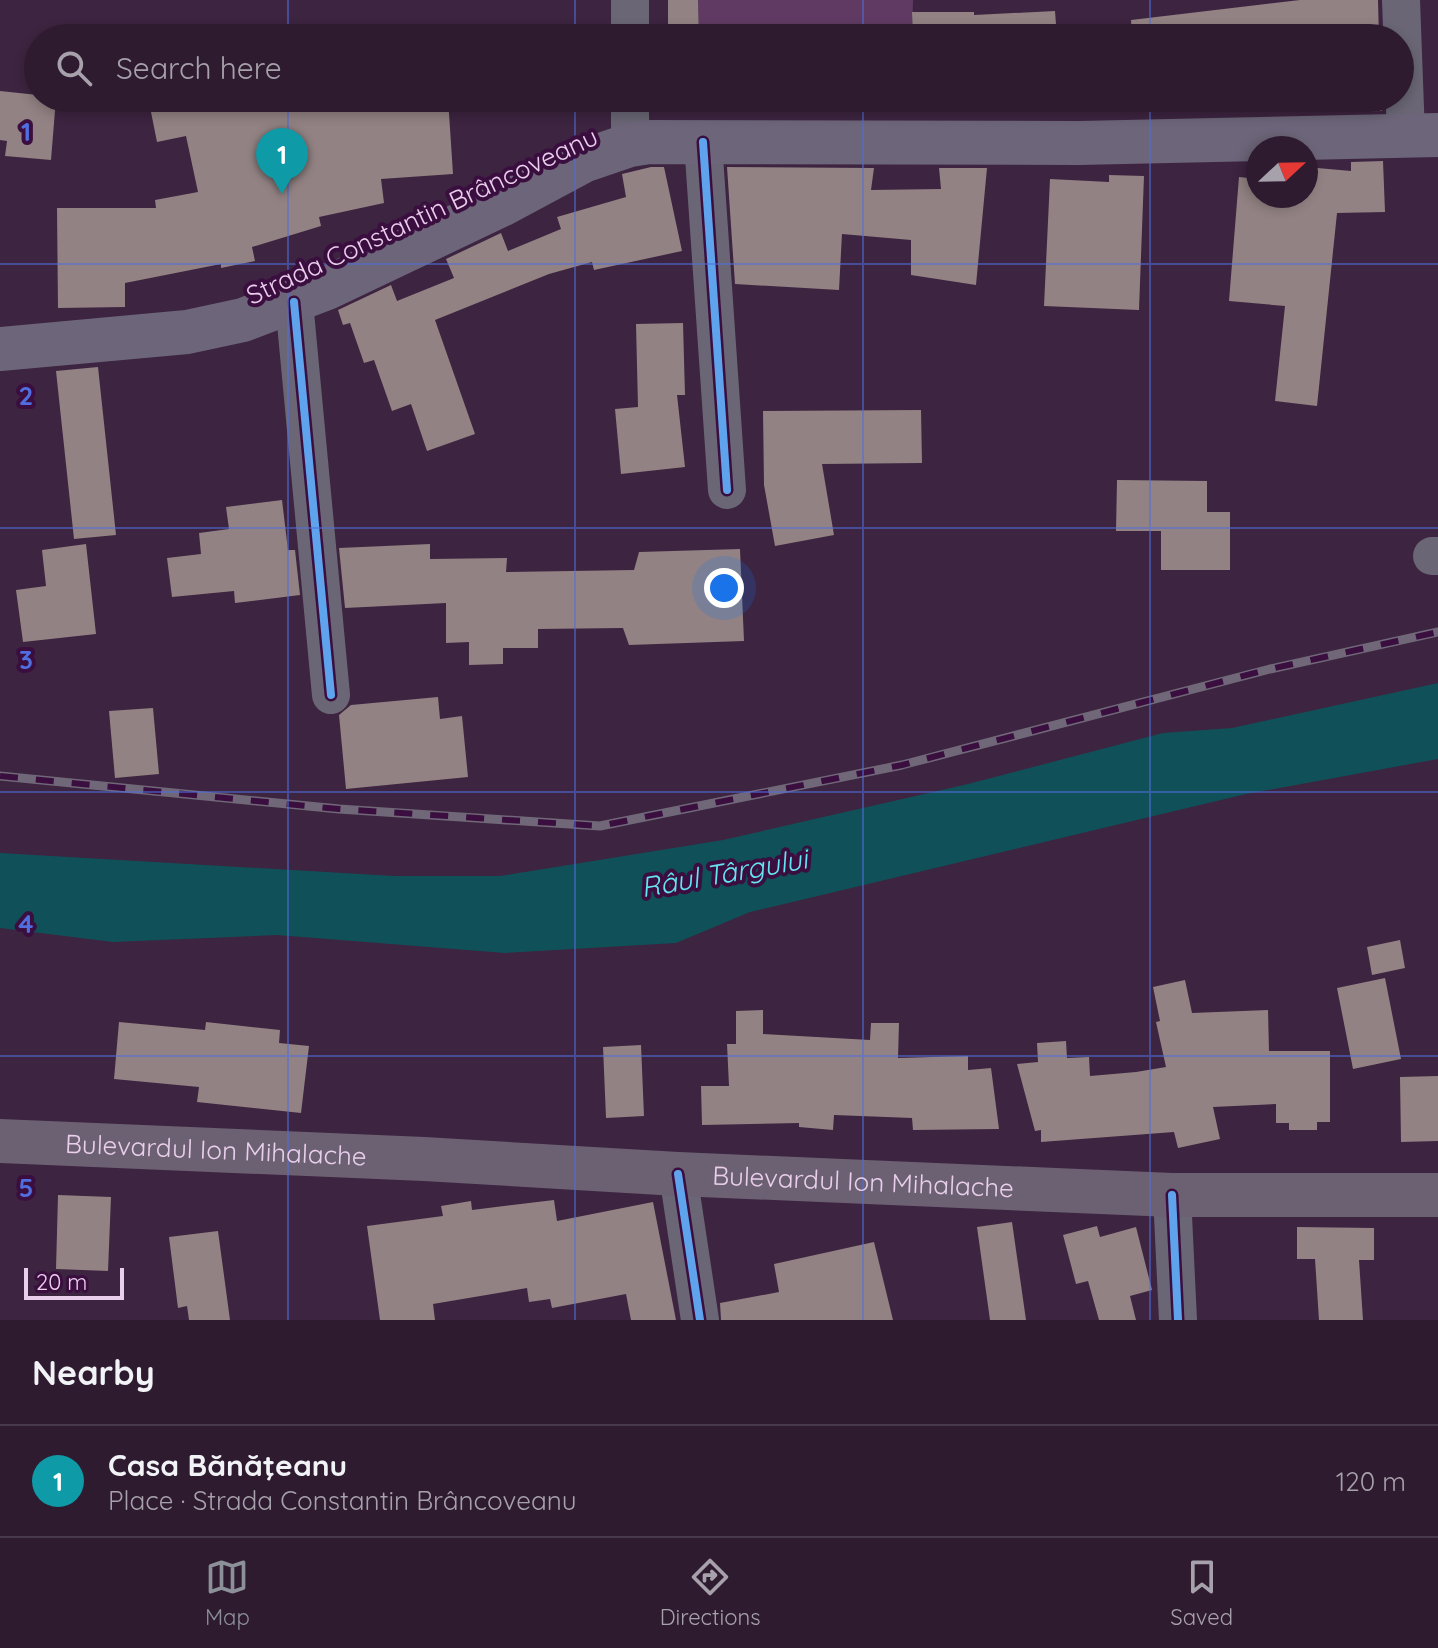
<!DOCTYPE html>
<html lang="en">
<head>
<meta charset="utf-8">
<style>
  :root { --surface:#2e1b30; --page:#3a283c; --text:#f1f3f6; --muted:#a7a1ab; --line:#49394c; --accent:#8c9099 }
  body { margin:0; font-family:Quicksand,sans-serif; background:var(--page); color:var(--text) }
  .compass { position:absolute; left:1246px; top:136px; width:72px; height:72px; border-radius:50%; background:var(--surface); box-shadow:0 4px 12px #0003; rotate:68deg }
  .scale { position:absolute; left:24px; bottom:20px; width:100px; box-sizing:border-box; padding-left:8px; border:4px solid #eacfec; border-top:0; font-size:22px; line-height:28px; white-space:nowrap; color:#eacfec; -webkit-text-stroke:6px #3b0e40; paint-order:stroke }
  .you { position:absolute; left:724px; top:588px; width:28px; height:28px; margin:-20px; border:6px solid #fff; border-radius:50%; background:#1a73e8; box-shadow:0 0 0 12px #1a73e833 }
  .badge { display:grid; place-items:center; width:52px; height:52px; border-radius:50%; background:var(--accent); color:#fff; font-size:26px; font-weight:700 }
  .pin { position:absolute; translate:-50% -66px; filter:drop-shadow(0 2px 4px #0008) }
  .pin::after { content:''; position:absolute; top:42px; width:28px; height:24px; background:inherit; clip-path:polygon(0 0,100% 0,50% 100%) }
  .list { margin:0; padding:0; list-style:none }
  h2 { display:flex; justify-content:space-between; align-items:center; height:104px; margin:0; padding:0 32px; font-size:34px }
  h2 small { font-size:26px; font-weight:400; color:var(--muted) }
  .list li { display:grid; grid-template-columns:52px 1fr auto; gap:24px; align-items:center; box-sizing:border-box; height:112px; padding:0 32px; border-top:2px solid var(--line) }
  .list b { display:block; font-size:30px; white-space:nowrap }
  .list p { margin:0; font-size:26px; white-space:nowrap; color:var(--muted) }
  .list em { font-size:26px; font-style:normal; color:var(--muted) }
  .icon { flex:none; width:44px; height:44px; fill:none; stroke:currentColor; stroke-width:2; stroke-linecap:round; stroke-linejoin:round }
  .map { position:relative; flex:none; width:1438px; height:1320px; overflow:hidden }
  .search { position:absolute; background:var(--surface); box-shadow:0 4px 12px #0003; left:24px; right:24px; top:24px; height:88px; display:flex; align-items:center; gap:20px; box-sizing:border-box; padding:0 28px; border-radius:44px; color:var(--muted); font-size:30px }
  .sheet { height:216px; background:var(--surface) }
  nav { display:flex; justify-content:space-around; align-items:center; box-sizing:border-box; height:112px; border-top:2px solid var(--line); background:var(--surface); font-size:22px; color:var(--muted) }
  nav a { display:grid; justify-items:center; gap:4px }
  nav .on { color:var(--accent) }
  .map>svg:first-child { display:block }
  .green { fill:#603a63 }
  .water { fill:#105159 }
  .building { fill:#928283 }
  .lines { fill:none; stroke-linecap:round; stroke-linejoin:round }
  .minor { stroke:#6a6675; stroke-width:38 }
  .major { stroke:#6d6579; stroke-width:44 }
  .highway { stroke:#6c6073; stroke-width:44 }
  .rail-casing { stroke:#706878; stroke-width:9 }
  .rail { stroke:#3b0e40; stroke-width:6; stroke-dasharray:18; stroke-linecap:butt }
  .cycleway-casing { stroke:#3b0e40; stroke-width:13 }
  .cycleway { stroke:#60a3ed; stroke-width:8 }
  .grid { fill:none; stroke:#506edd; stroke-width:2; stroke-opacity:0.55 }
  .labels { text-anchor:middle; stroke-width:8; stroke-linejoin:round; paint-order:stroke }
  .street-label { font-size:26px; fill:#eacfec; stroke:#3b0e40 }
  .water-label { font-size:28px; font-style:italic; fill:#65e5f1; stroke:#3b0e40 }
  .grid-label { font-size:26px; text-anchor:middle; font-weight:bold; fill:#506edd; stroke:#3b0e40; stroke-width:8; stroke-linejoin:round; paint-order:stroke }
</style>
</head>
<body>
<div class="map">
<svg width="1438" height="1320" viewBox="0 0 1438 1320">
  <rect width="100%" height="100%" fill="#3d2440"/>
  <path class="green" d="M698 0H913L912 38H810V28L716 26 715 38H699Z
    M799 98H910V110L800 105Z"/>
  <path class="water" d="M1438 683V759L1246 794 750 912 676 943 505 953 277 935 113 942 0 928V853L394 876H500L723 840 968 784 1163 733 1232 728Z"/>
  <path class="building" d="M668 0H698L699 38H668Z
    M1300 0H1378L1379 38H1132L1131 20Z
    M1055 11 1057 38H913L912 12H974V15Z
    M0 91 38 95V98H56L51 160 5 156 7 141 0 140Z
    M222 98H448L453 174 381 179 384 203 319 217 321 226 252 247 255 261 221 268V264L125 283V307L58 308 57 208H156L155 200 198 192 186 136 157 142 151 112Z
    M1350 98H1381L1382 111 1350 112Z
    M1383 161 1385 212 1337 213 1317 406 1275 401 1285 306 1229 301 1239 177 1258 179V196H1306V167L1351 171V162Z
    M651 167H664L682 251 594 270 592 262 549 274 435 320 475 434 427 451 411 404 392 411 374 360 364 363 350 323 343 325 338 310 391 285 397 301 454 278 446 259 501 233 508 251 561 229 557 217 626 197 622 174Z
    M727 167 874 168 871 190 941 189 939 168H987L976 285 911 275V240L842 234 839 290 735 284Z
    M1109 175 1144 176 1139 310 1044 306 1050 179 1109 182Z
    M683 323 685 395H677L685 467 621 474 615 409 638 407 636 324Z
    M98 367 116 535 74 539 56 371Z
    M921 410 922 463 822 464 834 535 775 546 764 485 763 411Z
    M1117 480 1207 481V512H1230V570H1161V531H1116Z
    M282 500 288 550H295L300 595 235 603 234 591 172 597 167 558 201 554 199 533 229 529 226 507Z
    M86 544 96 634 23 642 16 590 46 586 42 550Z
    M430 544V559L507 558 506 572 634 570 639 552 740 549 744 641 629 645 623 628 538 629V648H503V664L469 665V642L446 643V603L345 608 339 548Z
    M438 697 440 719 462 716 468 777 346 789 339 715 351 705Z
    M153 708 159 774 115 778 109 711Z
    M1400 940 1405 968 1372 975 1367 947Z
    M1385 978 1401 1059 1353 1069 1337 988Z
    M1185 980 1192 1013 1268 1010 1269 1051H1330V1122H1317V1130H1289V1123H1276V1104L1213 1107 1220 1139 1178 1148 1174 1132 1041 1142V1130L1035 1131 1017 1064 1038 1062 1037 1043 1066 1041 1067 1058 1089 1057 1090 1076 1136 1072 1166 1067 1156 1022 1160 1021 1153 987Z
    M763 1010V1034L870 1040 871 1023H899L898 1058 968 1056V1070L991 1068 999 1129 913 1130 912 1118 834 1115 833 1130 799 1127V1123L702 1125 701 1086H729L727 1044H736V1011Z
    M119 1022 205 1030 206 1022 280 1030 279 1043 309 1046 301 1113 197 1102 199 1087 114 1079Z
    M641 1045 644 1116 606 1118 603 1047Z
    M1438 1076V1141L1401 1142 1400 1077Z
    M58 1195 111 1197 108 1271 56 1269Z
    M554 1200 557 1221 653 1202 676 1320H631L626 1294 552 1308 550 1299 529 1302 527 1288 433 1304 435 1320H380L367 1226 443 1216 441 1206 471 1201 472 1210Z
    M1012 1222 1026 1320H990L977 1227Z
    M1097 1226 1100 1237 1136 1227 1152 1290 1130 1296 1136 1320H1099L1088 1281 1076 1284 1063 1235Z
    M1297 1227 1374 1228V1260H1359L1363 1320H1319L1315 1259H1297Z
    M218 1231 230 1320H189L187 1306 178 1308 169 1237Z
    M874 1242 893 1320H721L720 1303 779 1292 774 1264Z"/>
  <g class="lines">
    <path class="minor" d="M630 0V38
      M1401 0 1406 135
      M630 98V145
      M703 142 727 490
      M294 302 331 695
      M1432 556H1438
      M678 1174 700 1320
      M1172 1195 1178 1320"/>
    <path class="major" d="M0 349 187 332 243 320 327 288 501 205 583 161 630 145 649 142 1079 143 1438 135"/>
    <path class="highway" id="s1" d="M0 1141 424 1159 678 1174 1172 1195H1438"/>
    <g class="rail-casing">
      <path id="rail" d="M0 776 339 809 600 826 902 765 1270 669 1438 632"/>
    </g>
    <use href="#rail" class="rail"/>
    <g class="cycleway-casing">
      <path id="cycleway" d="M703 142 727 490
        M294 302 331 695
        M678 1174 700 1320
        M1172 1195 1178 1320"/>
    </g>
    <use href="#cycleway" class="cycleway"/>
  </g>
  <path class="grid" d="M288 0V38M575 0V38M863 0V38M1150 0V38M288 98V1320M575 98V1320M863 98V1320M1150 98V1320M0 264H1438M0 528H1438M0 792H1438M0 1056H1438"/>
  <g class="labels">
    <g class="street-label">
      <text transform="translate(422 216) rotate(-25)" y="9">Strada Constantin Brâncoveanu</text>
      <text dy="9" stroke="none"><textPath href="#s1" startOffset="216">Bulevardul Ion Mihalache</textPath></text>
      <text dy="9" stroke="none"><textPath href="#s1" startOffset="864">Bulevardul Ion Mihalache</textPath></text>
    </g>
    <g class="water-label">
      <text transform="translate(724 873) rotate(-10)" y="10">Râul Târgului</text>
    </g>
  </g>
  <g class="grid-label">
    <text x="26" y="141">1</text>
    <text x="26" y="405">2</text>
    <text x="26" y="669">3</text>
    <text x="26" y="933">4</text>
    <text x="26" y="1197">5</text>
  </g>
</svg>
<svg class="compass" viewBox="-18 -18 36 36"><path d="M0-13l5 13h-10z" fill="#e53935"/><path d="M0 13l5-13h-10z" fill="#a7a1ab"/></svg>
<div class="scale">20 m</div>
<div class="you"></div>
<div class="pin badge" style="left:282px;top:194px;background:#0f9aa8">1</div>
<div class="search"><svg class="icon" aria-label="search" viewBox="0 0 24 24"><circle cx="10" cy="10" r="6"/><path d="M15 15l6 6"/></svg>Search here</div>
</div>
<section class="sheet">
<h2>Nearby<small></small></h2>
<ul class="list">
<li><span class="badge" style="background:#0f9aa8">1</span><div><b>Casa Bănăţeanu</b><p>Place · Strada Constantin Brâncoveanu</p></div><em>120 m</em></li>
</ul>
</section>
<nav>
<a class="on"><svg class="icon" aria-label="map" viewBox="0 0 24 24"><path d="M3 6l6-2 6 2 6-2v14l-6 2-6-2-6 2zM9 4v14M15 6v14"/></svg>Map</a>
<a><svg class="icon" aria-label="directions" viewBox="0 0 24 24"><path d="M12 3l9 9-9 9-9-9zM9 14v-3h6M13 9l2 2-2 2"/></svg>Directions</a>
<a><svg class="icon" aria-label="saved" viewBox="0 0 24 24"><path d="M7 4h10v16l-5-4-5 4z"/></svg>Saved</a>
</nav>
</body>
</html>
